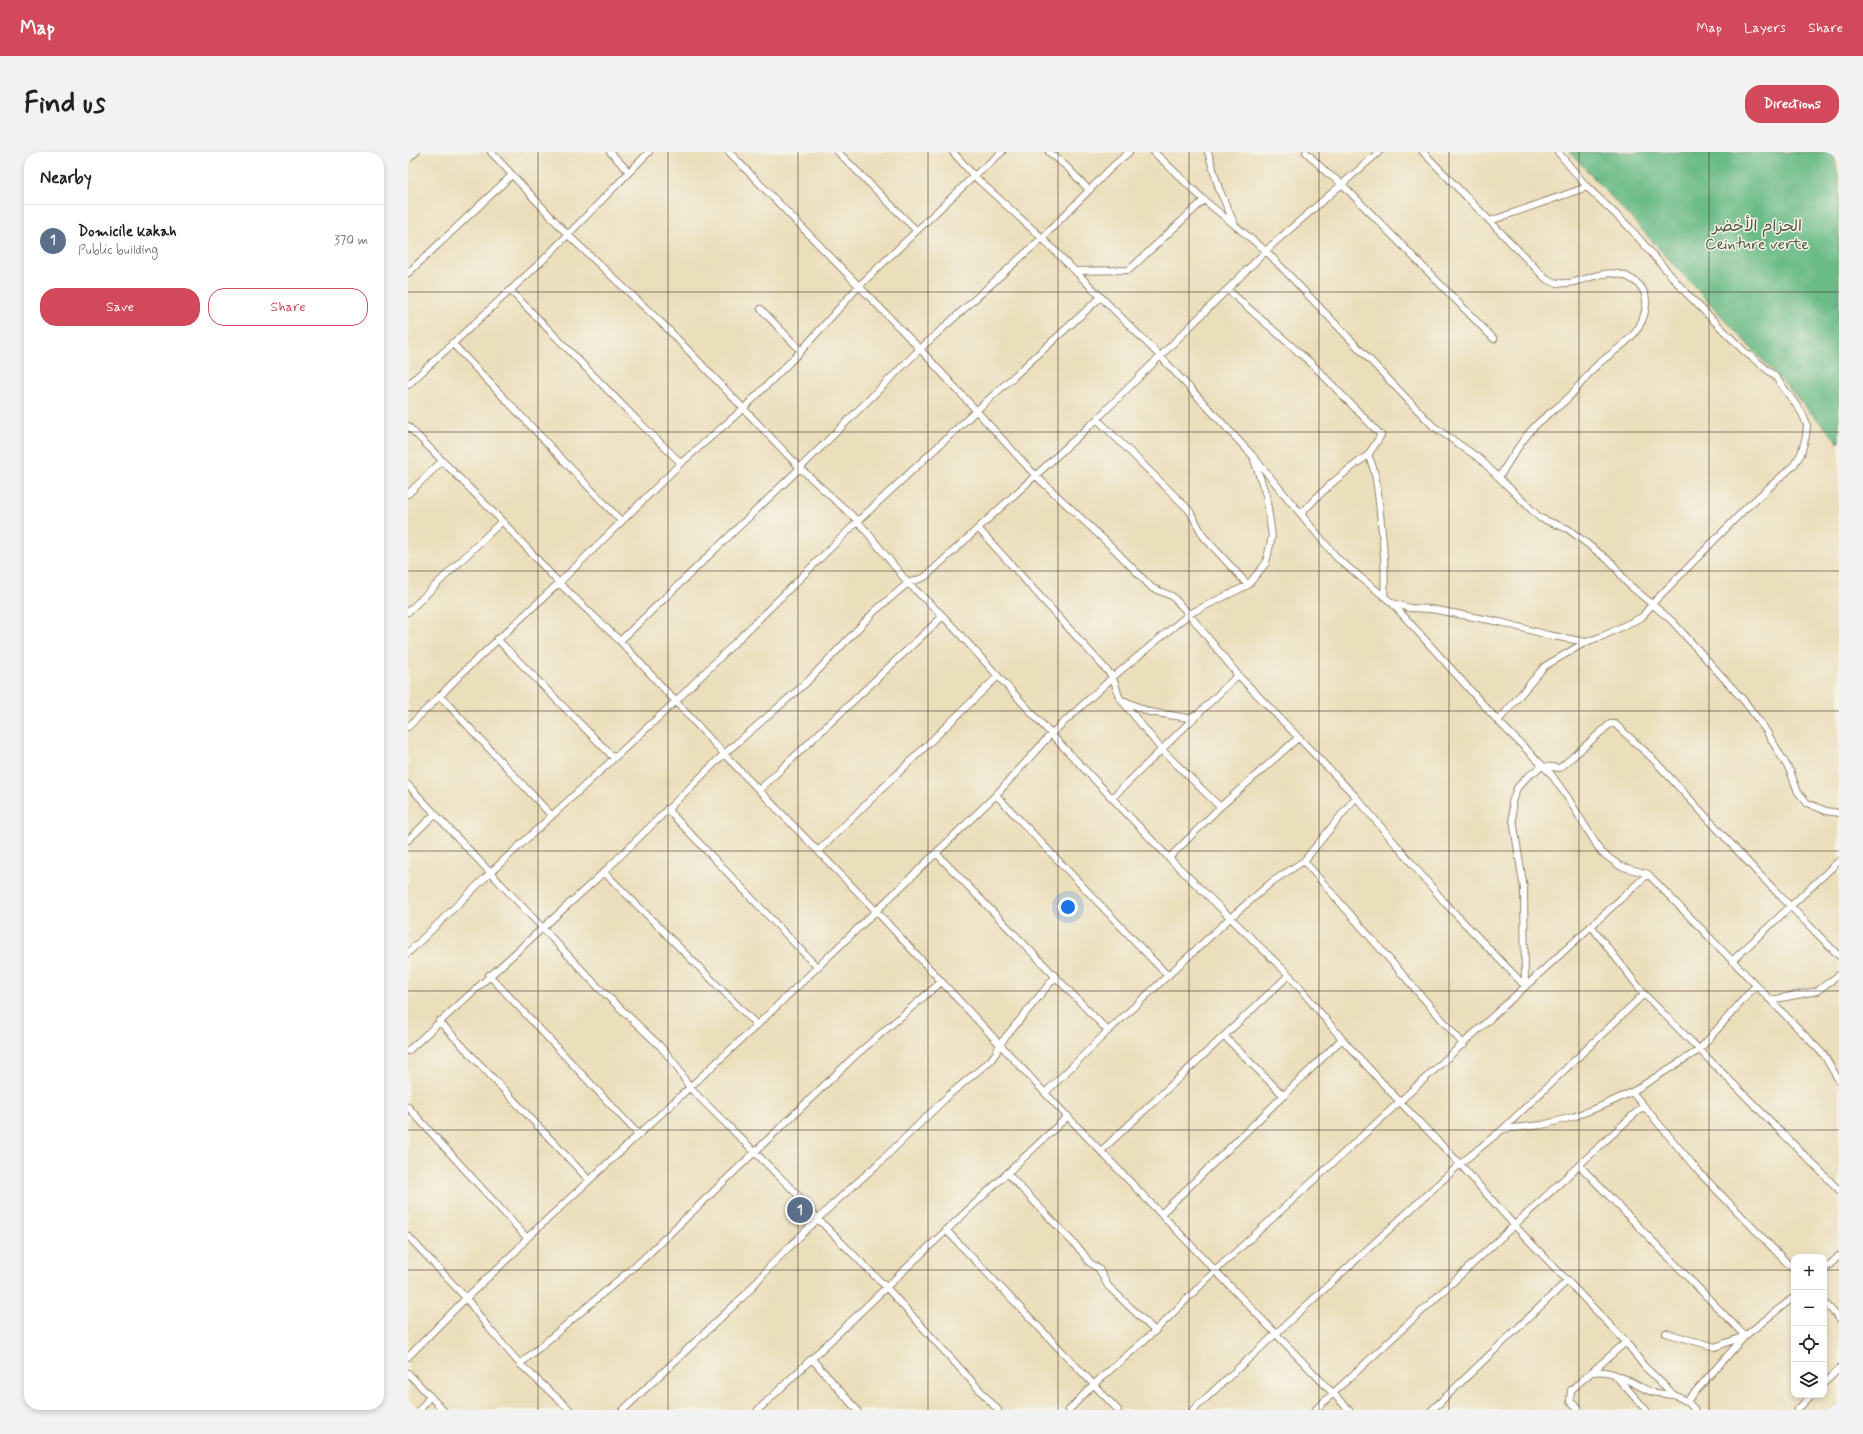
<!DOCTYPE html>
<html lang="en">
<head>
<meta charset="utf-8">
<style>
  :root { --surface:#fff; --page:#f2f2f2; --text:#222; --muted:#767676; --line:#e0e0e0; --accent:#d1495b }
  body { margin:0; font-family:Mynerve,"Playpen Sans Arabic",sans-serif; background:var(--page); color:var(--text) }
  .controls { position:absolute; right:12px; bottom:12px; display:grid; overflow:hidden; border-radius:8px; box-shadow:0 2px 6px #0003 }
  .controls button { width:36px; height:36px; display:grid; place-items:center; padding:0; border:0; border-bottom:1px solid var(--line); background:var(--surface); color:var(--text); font:20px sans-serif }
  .you { position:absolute; left:660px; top:755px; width:14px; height:14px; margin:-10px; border:3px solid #fff; border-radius:50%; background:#1a73e8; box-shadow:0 0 0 6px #1a73e833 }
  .badge { display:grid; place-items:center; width:26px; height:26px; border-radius:50%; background:var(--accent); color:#fff; font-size:13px; font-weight:700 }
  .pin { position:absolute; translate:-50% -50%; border:2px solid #fff; box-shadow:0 1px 4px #0006 }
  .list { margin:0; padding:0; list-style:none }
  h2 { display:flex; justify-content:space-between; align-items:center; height:52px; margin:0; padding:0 16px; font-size:17px }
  h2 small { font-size:13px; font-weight:400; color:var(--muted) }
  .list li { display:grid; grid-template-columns:26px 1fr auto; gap:12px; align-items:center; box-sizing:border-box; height:72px; padding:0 16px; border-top:1px solid var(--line) }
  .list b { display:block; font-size:15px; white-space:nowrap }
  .list p { margin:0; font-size:13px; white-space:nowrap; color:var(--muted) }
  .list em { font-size:13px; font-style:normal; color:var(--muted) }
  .actions { display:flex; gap:8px; padding:12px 16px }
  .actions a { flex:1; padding:9px 0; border:1px solid var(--accent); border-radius:16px; text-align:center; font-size:14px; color:var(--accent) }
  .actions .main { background:var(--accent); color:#fff }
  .icon { flex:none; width:22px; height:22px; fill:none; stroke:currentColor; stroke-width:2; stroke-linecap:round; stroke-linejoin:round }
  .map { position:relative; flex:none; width:1431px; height:1258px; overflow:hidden; border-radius:16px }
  header { display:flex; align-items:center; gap:24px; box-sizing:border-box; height:56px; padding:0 20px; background:var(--accent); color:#fff }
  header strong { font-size:19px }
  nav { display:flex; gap:22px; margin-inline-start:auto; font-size:14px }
  .intro { display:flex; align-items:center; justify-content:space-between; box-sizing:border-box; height:96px; padding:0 24px }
  h1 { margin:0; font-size:28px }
  .button { padding:10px 18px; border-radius:16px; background:var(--accent); color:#fff; font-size:14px; font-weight:700 }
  main { display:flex; gap:24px; padding:0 24px }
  aside { flex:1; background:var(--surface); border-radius:16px; box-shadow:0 2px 6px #0003 }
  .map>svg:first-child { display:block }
  .forest { fill:#6abb86; stroke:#527252 }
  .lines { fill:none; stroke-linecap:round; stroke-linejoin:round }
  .street-casing { stroke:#93846c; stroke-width:8 }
  .street { stroke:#fff; stroke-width:6 }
  .grid { fill:none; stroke:#3b2a1e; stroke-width:1; stroke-opacity:0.55 }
  .labels { text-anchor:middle; stroke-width:3; stroke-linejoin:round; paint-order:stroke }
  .park-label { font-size:16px; fill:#4d563e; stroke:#f7f3e8 }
</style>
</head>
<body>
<header>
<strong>Map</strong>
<nav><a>Map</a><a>Layers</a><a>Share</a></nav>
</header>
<div class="intro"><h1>Find us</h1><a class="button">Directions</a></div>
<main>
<aside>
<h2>Nearby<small></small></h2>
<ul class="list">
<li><span class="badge" style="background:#5c6f8a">1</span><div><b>Domicile kakah</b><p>Public building</p></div><em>370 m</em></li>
</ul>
<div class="actions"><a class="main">Save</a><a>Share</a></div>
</aside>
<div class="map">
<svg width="1431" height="1258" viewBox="0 0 1431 1258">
  <rect width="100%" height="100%" fill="#f7f3e8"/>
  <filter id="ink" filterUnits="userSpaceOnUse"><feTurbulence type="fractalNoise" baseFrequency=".025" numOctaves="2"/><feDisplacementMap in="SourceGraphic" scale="8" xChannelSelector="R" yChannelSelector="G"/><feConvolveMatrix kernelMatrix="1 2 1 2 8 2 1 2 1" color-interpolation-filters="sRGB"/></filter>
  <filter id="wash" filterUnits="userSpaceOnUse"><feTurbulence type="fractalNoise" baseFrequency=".012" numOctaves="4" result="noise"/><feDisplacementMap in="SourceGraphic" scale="16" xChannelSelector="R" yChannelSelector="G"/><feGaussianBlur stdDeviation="0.9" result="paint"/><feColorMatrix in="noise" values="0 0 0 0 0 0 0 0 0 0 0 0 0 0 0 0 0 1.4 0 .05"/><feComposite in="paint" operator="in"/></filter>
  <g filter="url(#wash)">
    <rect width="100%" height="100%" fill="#ebdebb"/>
    <path class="forest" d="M1162 0H1425L1431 26V291Z"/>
  </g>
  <g filter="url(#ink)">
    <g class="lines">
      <g class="street-casing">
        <path id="street" d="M83 0 160 83 260 177 392 316 450 369 500 431 535 464 643 582 761 706 881 823 934 887 992 950 1052 1012 1106 1073 1218 1190 1236 1214 1266 1243 1279 1249 1287 1258
          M202 0 220 19
          M321 0 512 197 627 323 706 397 744 436 764 444 781 462 830 523 948 645 1038 752 1117 834
          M430 0 509 79
          M545 0 566 24 634 86 752 204 844 303 929 406 984 451 1090 569 1143 622 1160 646 1193 700 1212 714 1240 722 1416 903 1431 929
          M641 0 659 15 681 38
          M746 0 796 48 858 99 1025 274 1072 307 1132 366 1160 377 1204 411 1219 431 1264 469 1337 550 1357 577 1382 619 1390 640 1399 651 1418 659 1431 661
          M800 0 811 37 827 73
          M898 0 919 21 933 31 1086 187
          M1015 0 1138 127C1168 143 1194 107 1225 128 1234 133 1239 143 1238 153 1235 185 1208 196 1188 214 1177 225 1169 238 1158 248 1148 257 1137 264 1128 273 1113 288 1102 308 1091 325
          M0 7 8 0
          M1082 69 1179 35
          M667 119 721 118 796 48
          M0 121 104 23
          M102 138 230 269 273 311
          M820 138 904 212 973 283 960 303C969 321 970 341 972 361 975 389 978 416 976 444
          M353 157 393 199
          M44 191 213 369
          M0 233 135 108 241 0
          M689 267 781 358 796 385 840 433
          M0 274 94 369 151 431 212 489 316 602 468 759 637 941 941 1258
          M0 342 34 309
          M893 362C914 338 934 322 960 303
          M570 376 705 525 711 545 754 598 812 655
          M984 451 1002 456 1023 457 1092 470 1140 483 1178 490
          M0 460 94 369
          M89 487 206 606
          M212 489 392 316 512 197 634 86 704 15 721 0
          M32 544 144 664
          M717 549 741 560 781 566 787 563
          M1090 569 1137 514 1178 490 1195 484 1234 465 1244 452 1337 357 1385 314 1393 302 1398 284 1399 273 1394 261 1367 224 1337 200 1278 141 1221 75 1179 35 1150 0
          M0 575 32 544 54 521 151 431 273 311 335 257 393 199 450 135 566 24 594 0
          M0 633 190 835 252 894 268 913 281 935 388 1041 410 1067 478 1135 590 1258
          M351 638 535 464
          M588 643 760 824
          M704 646 830 523
          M259 657 409 815
          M0 688 27 662
          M410 699 590 524
          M528 701 700 879
          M761 706 812 655 890 586
          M896 709 1056 893
          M196 720 349 873
          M1184 775 1236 842 1431 1038
          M0 801 83 720 268 549 450 369 569 258 693 145
          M1324 809 1431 709
          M81 823 230 982
          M1117 834 1116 737 1105 668 1104 650 1109 636 1119 625 1134 614 1152 616 1202 572H1207L1244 606 1349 720 1431 804
          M1363 848 1409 839 1431 823
          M31 869 181 1028
          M817 885 876 944
          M0 899 196 720 316 602 398 531 467 459 500 431 517 425 689 267 865 92 971 0
          M1224 940 1291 1020 1386 1118
          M637 941 700 879 822 766 865 729 896 709 948 645
          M0 955 119 1086
          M1095 977 1134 973 1165 965 1196 953 1224 940 1291 898 1348 833
          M693 999 881 823
          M1171 1013 1337 1184 1307 1195 1258 1181
          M599 1021 674 1100 681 1110 691 1117 700 1134 747 1179
          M754 1061 934 887
          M538 1078 710 1258
          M0 1084 58 1146 79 1174 112 1212 162 1258
          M1416 1118 1431 1104
          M1416 1150 1431 1166
          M0 1205 58 1146 109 1098 119 1086 349 873 468 759 588 643 643 582 705 525 781 462 840 433 858 411 864 384 858 343 846 308
          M404 1207 449 1258
          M112 1212 234 1108 447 904 533 830
          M1185 1220C1208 1217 1223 1232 1244 1240 1250 1242 1259 1242 1266 1243
          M0 1221 35 1258
          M1207 1223 1238 1258
          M1416 1231 1431 1217
          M1279 1249 1337 1184 1386 1145
          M12 1258 22 1244
          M215 1258 338 1142 363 1113 424 1053 471 1011 542 942 582 909 588 901 592 892 647 825
          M350 1258 510 1105 660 964
          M661 1258 685 1233 747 1179 808 1118 1240 722
          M785 1258 1052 1012 1095 977 1236 842
          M907 1258 1235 954
          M1024 1258 1160 1128
          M1172 1258 1162 1249 1163 1238 1218 1190
          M1389 1258 1404 1243"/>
      </g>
      <use href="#street" class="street"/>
    </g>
  </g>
  <path class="grid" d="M130 0V1258M260 0V1258M390 0V1258M520 0V1258M650 0V1258M781 0V1258M911 0V1258M1041 0V1258M1171 0V1258M1301 0V1258M0 140H1431M0 280H1431M0 419H1431M0 559H1431M0 699H1431M0 839H1431M0 978H1431M0 1118H1386M1416 1118H1431"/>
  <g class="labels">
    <g class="park-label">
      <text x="1349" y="79">الحزام الأخضر<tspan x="1349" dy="18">Ceinture verte</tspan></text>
    </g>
  </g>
</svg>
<div class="controls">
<button>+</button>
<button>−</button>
<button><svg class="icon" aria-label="locate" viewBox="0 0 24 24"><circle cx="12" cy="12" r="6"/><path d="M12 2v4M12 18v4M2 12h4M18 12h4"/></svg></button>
<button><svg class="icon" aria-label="layers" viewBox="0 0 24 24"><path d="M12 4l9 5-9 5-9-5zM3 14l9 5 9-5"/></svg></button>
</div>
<div class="you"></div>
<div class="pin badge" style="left:392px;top:1058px;background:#5c6f8a">1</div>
</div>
</main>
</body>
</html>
